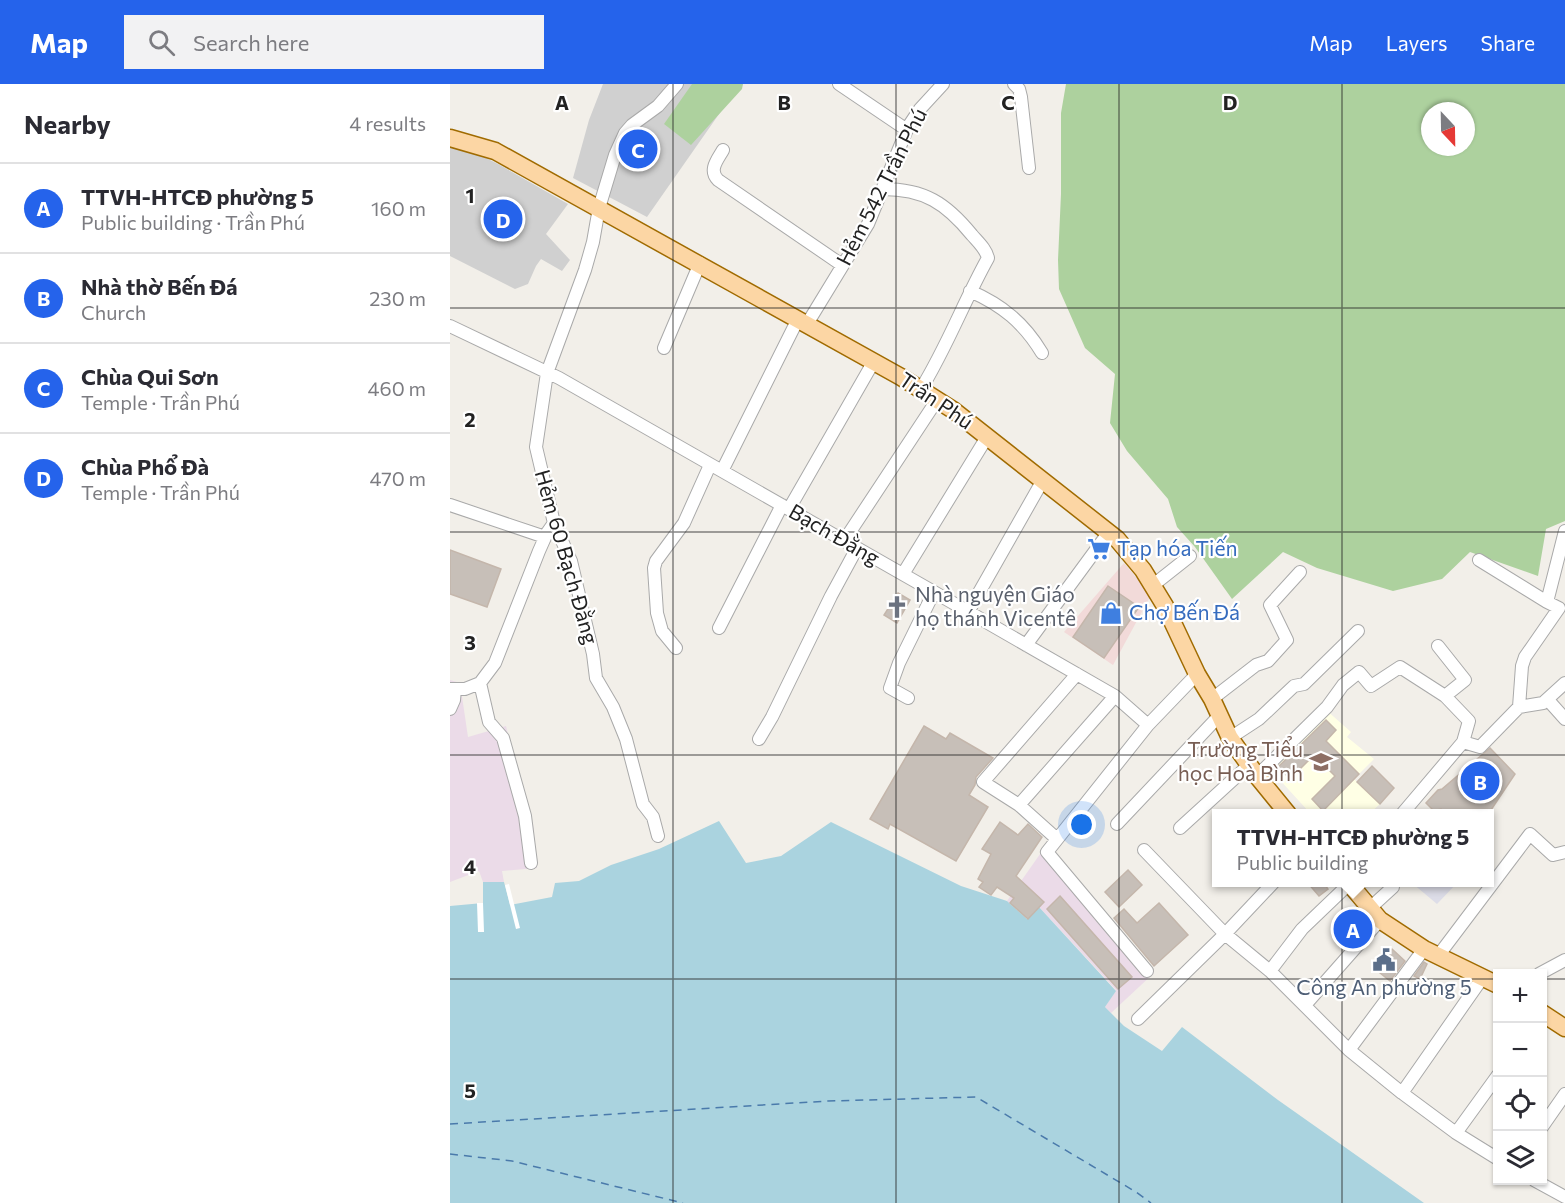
<!DOCTYPE html>
<html lang="en">
<head>
<meta charset="utf-8">
<style>
  :root { --surface:#fff; --page:#f2f2f3; --text:#2b2b33; --muted:#7c7c81; --line:#e1e1e2; --accent:#2563eb }
  body { margin:0; font-family:Commissioner,sans-serif; background:var(--page); color:var(--text) }
  .controls { position:absolute; right:18px; bottom:18px; display:grid; overflow:hidden; border-radius:0px; box-shadow:0 2px 4px #0004 }
  .controls button { width:54px; height:54px; display:grid; place-items:center; padding:0; border:0; border-bottom:2px solid var(--line); background:var(--surface); color:var(--text); font:30px sans-serif }
  .compass { position:absolute; left:971px; top:18px; width:54px; height:54px; border-radius:50%; background:var(--surface); box-shadow:0 2px 4px #0004; rotate:158deg }
  .you { position:absolute; left:632px; top:741px; width:21px; height:21px; margin:-15px; border:4px solid #fff; border-radius:50%; background:#1a73e8; box-shadow:0 0 0 9px #1a73e833 }
  .badge { display:grid; place-items:center; width:39px; height:39px; border-radius:50%; background:var(--accent); color:#fff; font-size:20px; font-weight:700 }
  .pin { position:absolute; translate:-50% -50%; border:3px solid #fff; box-shadow:0 2px 6px #0006 }
  .popup { position:absolute; left:762px; top:725px; width:282px; height:78px; box-sizing:border-box; display:grid; place-content:center; border-radius:0px; background:var(--surface); filter:drop-shadow(0 2px 4px #0005); font-size:20px; white-space:nowrap; color:var(--muted) }
  .popup b { font-size:22px; color:var(--text) }
  .popup::after { content:''; position:absolute; left:50%; top:100%; margin-left:-12px; border:12px solid transparent; border-top-color:var(--surface) }
  .list { margin:0; padding:0; list-style:none }
  h2 { display:flex; justify-content:space-between; align-items:center; height:78px; margin:0; padding:0 24px; font-size:26px }
  h2 small { font-size:20px; font-weight:400; color:var(--muted) }
  .list li { display:grid; grid-template-columns:39px 1fr auto; gap:18px; align-items:center; box-sizing:border-box; height:90px; padding:0 24px; border-top:2px solid var(--line) }
  .list b { display:block; font-size:22px; white-space:nowrap }
  .list p { margin:0; font-size:20px; white-space:nowrap; color:var(--muted) }
  .list em { font-size:20px; font-style:normal; color:var(--muted) }
  .icon { flex:none; width:33px; height:33px; fill:none; stroke:currentColor; stroke-width:2; stroke-linecap:round; stroke-linejoin:round }
  .map { position:relative; flex:none; width:1115px; height:1119px; overflow:hidden }
  header { display:flex; align-items:center; gap:36px; box-sizing:border-box; height:84px; padding:0 30px; background:var(--accent); color:#fff }
  header strong { font-size:28px }
  nav { display:flex; gap:33px; margin-inline-start:auto; font-size:21px }
  .search { width:420px; height:54px; background:var(--page); display:flex; align-items:center; gap:15px; box-sizing:border-box; padding:0 21px; border-radius:0px; color:var(--muted); font-size:22px }
  main { display:flex }
  aside { flex:1; background:var(--surface) }
  .map>svg:first-child { display:block }
  .commercial { fill:#f2dad9 }
  .industrial { fill:#ebdbe8 }
  .education { fill:#ffffe5 }
  .religious { fill:#d0d0d0 }
  .forest { fill:#add19e; fill-rule:evenodd }
  .plaza { fill:#dddde8 }
  .water { fill:#aad3df }
  .pier { fill:#fff }
  .lines { fill:none; stroke-linecap:round; stroke-linejoin:round }
  .ferry { stroke:#4a7aab; stroke-width:1.5; stroke-dasharray:8 6; stroke-linecap:butt }
  .building { fill:#c7bfb8; stroke:#c4b6ab; stroke-width:1.5 }
  .minor-casing { stroke:#a9a9a9; stroke-width:14 }
  .major-casing { stroke:#a06b00; stroke-width:19 }
  .minor { stroke:#fff; stroke-width:12 }
  .major { stroke:#fcd6a4; stroke-width:16 }
  .grid { fill:none; stroke:#222; stroke-width:1.5; stroke-opacity:0.55 }
  .labels { text-anchor:middle; stroke-width:4.5; stroke-linejoin:round; paint-order:stroke }
  .street-label { font-size:21px; fill:#222; stroke:#fff }
  .shop-label { font-size:21px; fill:#366cbe; stroke:#fff; text-anchor:start }
  .worship-label { font-size:21px; fill:#5b616d; stroke:#fff; text-anchor:start }
  .education-label { font-size:21px; fill:#785e54; stroke:#fff; text-anchor:end }
  .service-label { font-size:21px; fill:#4e5e75; stroke:#fff }
  .grid-label { font-size:20px; text-anchor:middle; font-weight:bold; fill:#222; stroke:#fff; stroke-width:4.5; stroke-linejoin:round; paint-order:stroke }
</style>
</head>
<body>
<header>
<strong>Map</strong>
<div class="search"><svg class="icon" aria-label="search" viewBox="0 0 24 24"><circle cx="10" cy="10" r="6"/><path d="M15 15l6 6"/></svg>Search here</div>
<nav><a>Map</a><a>Layers</a><a>Share</a></nav>
</header>
<main>
<aside>
<h2>Nearby<small>4 results</small></h2>
<ul class="list">
<li><span class="badge">A</span><div><b>TTVH-HTCĐ phường 5</b><p>Public building · Trần Phú</p></div><em>160 m</em></li>
<li><span class="badge">B</span><div><b>Nhà thờ Bến Đá</b><p>Church</p></div><em>230 m</em></li>
<li><span class="badge">C</span><div><b>Chùa Qui Sơn</b><p>Temple · Trần Phú</p></div><em>460 m</em></li>
<li><span class="badge">D</span><div><b>Chùa Phổ Đà</b><p>Temple · Trần Phú</p></div><em>470 m</em></li>
</ul>
</aside>
<div class="map">
<svg width="1115" height="1119" viewBox="0 0 1115 1119">
  <rect width="100%" height="100%" fill="#f2efe9"/>
  <path class="commercial" d="M674 479 701 511 663 581 614 548Z"/>
  <path class="industrial" d="M0 596 10 599 18 653 56 642 72 711 83 740 87 784 52 787 54 798H33L29 787 0 798Z
    M595 763 704 889 661 929 655 923 666 906 589 823 578 835 557 817Z"/>
  <path class="education" d="M875 625 901 648 897 653 924 675 904 695 930 720 920 729H860L817 682Z"/>
  <path class="religious" d="M153 0H290L197 133 123 94 139 36Z
    M0 61 18 65 48 80 118 120 96 150 120 176 112 187 91 175 86 182 78 200 65 205 0 172Z"/>
  <path class="forest" d="M242 0H293L292 5 241 61 214 40Z
    M616 0H1115V437L1096 445 1088 492 1020 468 992 495 943 507 867 484 833 468 782 515 745 463 727 443 718 415 677 367 660 339 665 290 635 264 609 205 608 176 611 110V29ZM980 27H1016V63H980Z"/>
  <path class="plaza" d="M962 799H1007L987 820Z"/>
  <path class="water" d="M269 737 296 779 331 772 381 738 511 802 557 817 577 835 589 823 666 907 655 923 674 942 712 967 732 943 828 1016 974 1119H0V822L33 819V798H54L60 821 102 813 105 799 129 797 161 781 209 765Z"/>
  <path class="pier" d="M59 800 70 844 66 845 55 801Z
    M27 819H33L34 848H28Z"/>
  <g class="lines">
    <path class="ferry" d="M0 1040 378 1017 526 1013 686 1108 701 1119
      M0 1070 62 1077 233 1119"/>
  </g>
  <path class="building" d="M0 466 51 485 37 523 0 510Z
    M658 502 689 523 654 574 623 553Z
    M448 509 460 516 447 539 434 531Z
    M876 636 886 646 876 657 909 690 873 727 862 715 885 692 864 671 840 695 828 683Z
    M474 642 496 655 500 649 543 674 526 693 525 701 519 711 538 723 506 777 440 740 438 745 420 735Z
    M1040 664 1065 690 1039 729H992L991 725 984 727 976 719 988 706 992 705Z
    M922 682 944 704 930 720 907 698Z
    M550 738 568 751 578 740 592 753 566 792 594 818 578 835 560 819 564 814 547 803 541 811 529 803 533 798 528 795 541 770 532 765Z
    M678 786 692 801 669 823 655 808Z
    M857 798H873L878 805 869 812Z
    M610 812 682 893 668 905 597 825Z
    M709 819 738 851 704 882 664 834 674 825 687 839Z
    M902 833 912 844 902 855 891 844Z
    M942 865 955 877 940 897 925 885Z
    M974 878 977 880 970 895 964 892Z"/>
  <g class="lines">
    <g class="minor-casing">
      <path id="minor" d="M389 0 457 46
        M564 0 569 5 571 13 579 84
        M273 66C268 75 258 86 268 96L392 181
        M433 105C474 105 496 119 522 151 528 158 536 165 538 174 514 217 497 263 471 305
        M520 207C552 221 574 239 592 269
        M357 240 418 140 458 43 470 25 493 0
        M0 242 109 294 484 508 665 612 698 641 747 590
        M214 264 250 179
        M272 387 348 235
        M0 421 95 453
        M339 425 424 277
        M394 457 487 316
        M1029 476 1097 518
        M453 490 537 353
        M702 502 740 472
        M518 528 593 396
        M269 544 332 421
        M576 561 659 448
        M988 562 1015 596 995 612
        M226 564 212 547 207 529 204 484 206 477 234 439 260 381
        M30 599 39 638 53 654 75 732 81 779
        M0 605H5L4 616 0 625
        M0 608 5 605H15L30 599 45 579 89 467 97 449 104 439
        M458 614 440 604 449 579 484 508
        M762 615 806 581 818 577 837 556 820 521 850 488
        M1098 616 1115 635
        M1069 623 1072 582 1075 573 1109 524 1097 518 1115 447
        M780 654 809 635 844 602 854 600 908 547
        M309 655 322 633 381 512 407 464
        M1013 658 1030 663 1069 623 1093 619 1115 599
        M807 692 877 623 893 601 909 588 921 602 950 583 995 612 1019 637 1013 658 952 730
        M569 721 665 612
        M667 740 769 632
        M730 744 799 681
        M208 752 203 733 193 720 176 655 163 623 146 594 143 570 121 477 104 439 86 363 97 289 135 186 143 158 149 124 165 71 175 49 182 41 208 22 227 0
        M607 755 569 721 533 698 627 590
        M694 766 775 850 820 887 899 966 952 1009 1006 1049 1048 1075
        M919 825 943 803
        M988 872 1080 750 1103 771 1115 768
        M697 887 597 768 698 641
        M820 887 852 845 899 800
        M1089 890 1115 876
        M855 921 930 836
        M688 935 775 850 824 798
        M899 966 974 865
        M952 1009 1033 893
        M1092 1043 1115 1010
        M1006 1049 1048 991
        M1084 1096 1115 1113"/>
    </g>
    <g class="major-casing">
      <path id="major" d="M0 54 45 67 451 293 503 326 667 455 693 486 715 522 747 590 762 615 780 654 807 692 838 730
        M898 798 930 836 974 865 1048 901
        M1092 929 1115 944"/>
    </g>
    <use href="#minor" class="minor"/>
    <use href="#major" class="major"/>
  </g>
  <path class="grid" d="M223 0V1119M446 0V1119M669 0V1119M892 0V1119M0 224H1115M0 448H1115M0 671H1115M0 895H1048M1092 895H1115"/>
  <defs>
    <g id="supermarket-bare" transform="scale(1.8)"><path d="M-6-5.5h2.5l.6 2H6L4.5 2H-2.5L-4.4-4H-6ZM-1.5 3.2a1.3 1.3 0 1 0 .1 0ZM3 3.2a1.3 1.3 0 1 0 .1 0Z" fill="#3f7fe0" stroke="#fff" stroke-width="2.5" paint-order="stroke"/></g>
    <g id="church-bare" transform="scale(1.8)"><path d="M-1.2-6h2.4v3.5h3.3v2.4h-3.3V6h-2.4V-.1h-3.3v-2.4h3.3Z" fill="#6b7280" stroke="#fff" stroke-width="2.5" paint-order="stroke"/></g>
    <g id="shop-bare" transform="scale(1.8)"><path d="M-5-2.5h2.3a2.7 3.5 0 0 1 5.4 0H5L5.5 6h-11ZM-1.5-2.5h3a1.5 2.3 0 0 0-3 0Z" fill="#3f7fe0" stroke="#fff" stroke-width="2.5" paint-order="stroke"/></g>
    <g id="school-bare" transform="scale(1.8)"><path d="M0-5L7-2L0 1L-7-2ZM-4 1L0 2.5L4 1V4Q0 6-4 4Z" fill="#8d6e63" stroke="#fff" stroke-width="2.5" paint-order="stroke"/></g>
    <g id="civic-bare" transform="scale(1.8)"><path d="M-.6-6.5H3V-4.5H.6V-3L4-1V1h2V6H-6V1h2V-1L-.6-3ZM-1.2 2.5V6h2.4V2.5Z" fill="#5c6f8a" stroke="#fff" stroke-width="2.5" paint-order="stroke"/></g>
  </defs>
  <g fill-rule="evenodd">
    <use href="#supermarket-bare" x="649" y="465"/>
    <use href="#church-bare" x="447" y="523"/>
    <use href="#shop-bare" x="661" y="529"/>
    <use href="#school-bare" x="871" y="678"/>
    <use href="#civic-bare" x="934" y="876"/>
  </g>
  <g class="labels">
    <g class="street-label">
      <text transform="translate(432 103) rotate(-63)" y="7">Hẻm 542 Trần Phú</text>
      <text transform="translate(486 317) rotate(34)" y="7">Trần Phú</text>
      <text transform="translate(384 451) rotate(30)" y="7">Bạch Đằng</text>
      <text transform="translate(116 473) rotate(74)" y="7">Hẻm 60 Bạch Đằng</text>
    </g>
    <g class="shop-label">
      <text x="667" y="472">Tạp hóa Tiến</text>
      <text x="679" y="536">Chợ Bến Đá</text>
    </g>
    <g class="worship-label">
      <text x="465" y="518">Nhà nguyện Giáo<tspan x="465" dy="24">họ thánh Vicentê</tspan></text>
    </g>
    <g class="education-label">
      <text x="853" y="673">Trường Tiểu<tspan x="853" dy="24">học Hoà Bình</tspan></text>
    </g>
    <g class="service-label">
      <text x="934" y="911">Công An phường 5</text>
    </g>
  </g>
  <g class="grid-label">
    <text x="112" y="26">A</text>
    <text x="334" y="26">B</text>
    <text x="558" y="26">C</text>
    <text x="780" y="26">D</text>
    <text x="20" y="119">1</text>
    <text x="20" y="343">2</text>
    <text x="20" y="566">3</text>
    <text x="20" y="790">4</text>
    <text x="20" y="1014">5</text>
  </g>
</svg>
<div class="controls">
<button>+</button>
<button>−</button>
<button><svg class="icon" aria-label="locate" viewBox="0 0 24 24"><circle cx="12" cy="12" r="6"/><path d="M12 2v4M12 18v4M2 12h4M18 12h4"/></svg></button>
<button><svg class="icon" aria-label="layers" viewBox="0 0 24 24"><path d="M12 4l9 5-9 5-9-5zM3 14l9 5 9-5"/></svg></button>
</div>
<svg class="compass" viewBox="-18 -18 36 36"><path d="M0-13l5 13h-10z" fill="#e53935"/><path d="M0 13l5-13h-10z" fill="#7c7c81"/></svg>
<div class="you"></div>
<div class="pin badge" style="left:903px;top:845px">A</div>
<div class="popup"><b>TTVH-HTCĐ phường 5</b>Public building</div>
<div class="pin badge" style="left:1030px;top:697px">B</div>
<div class="pin badge" style="left:188px;top:65px">C</div>
<div class="pin badge" style="left:53px;top:135px">D</div>
</div>
</main>
</body>
</html>
